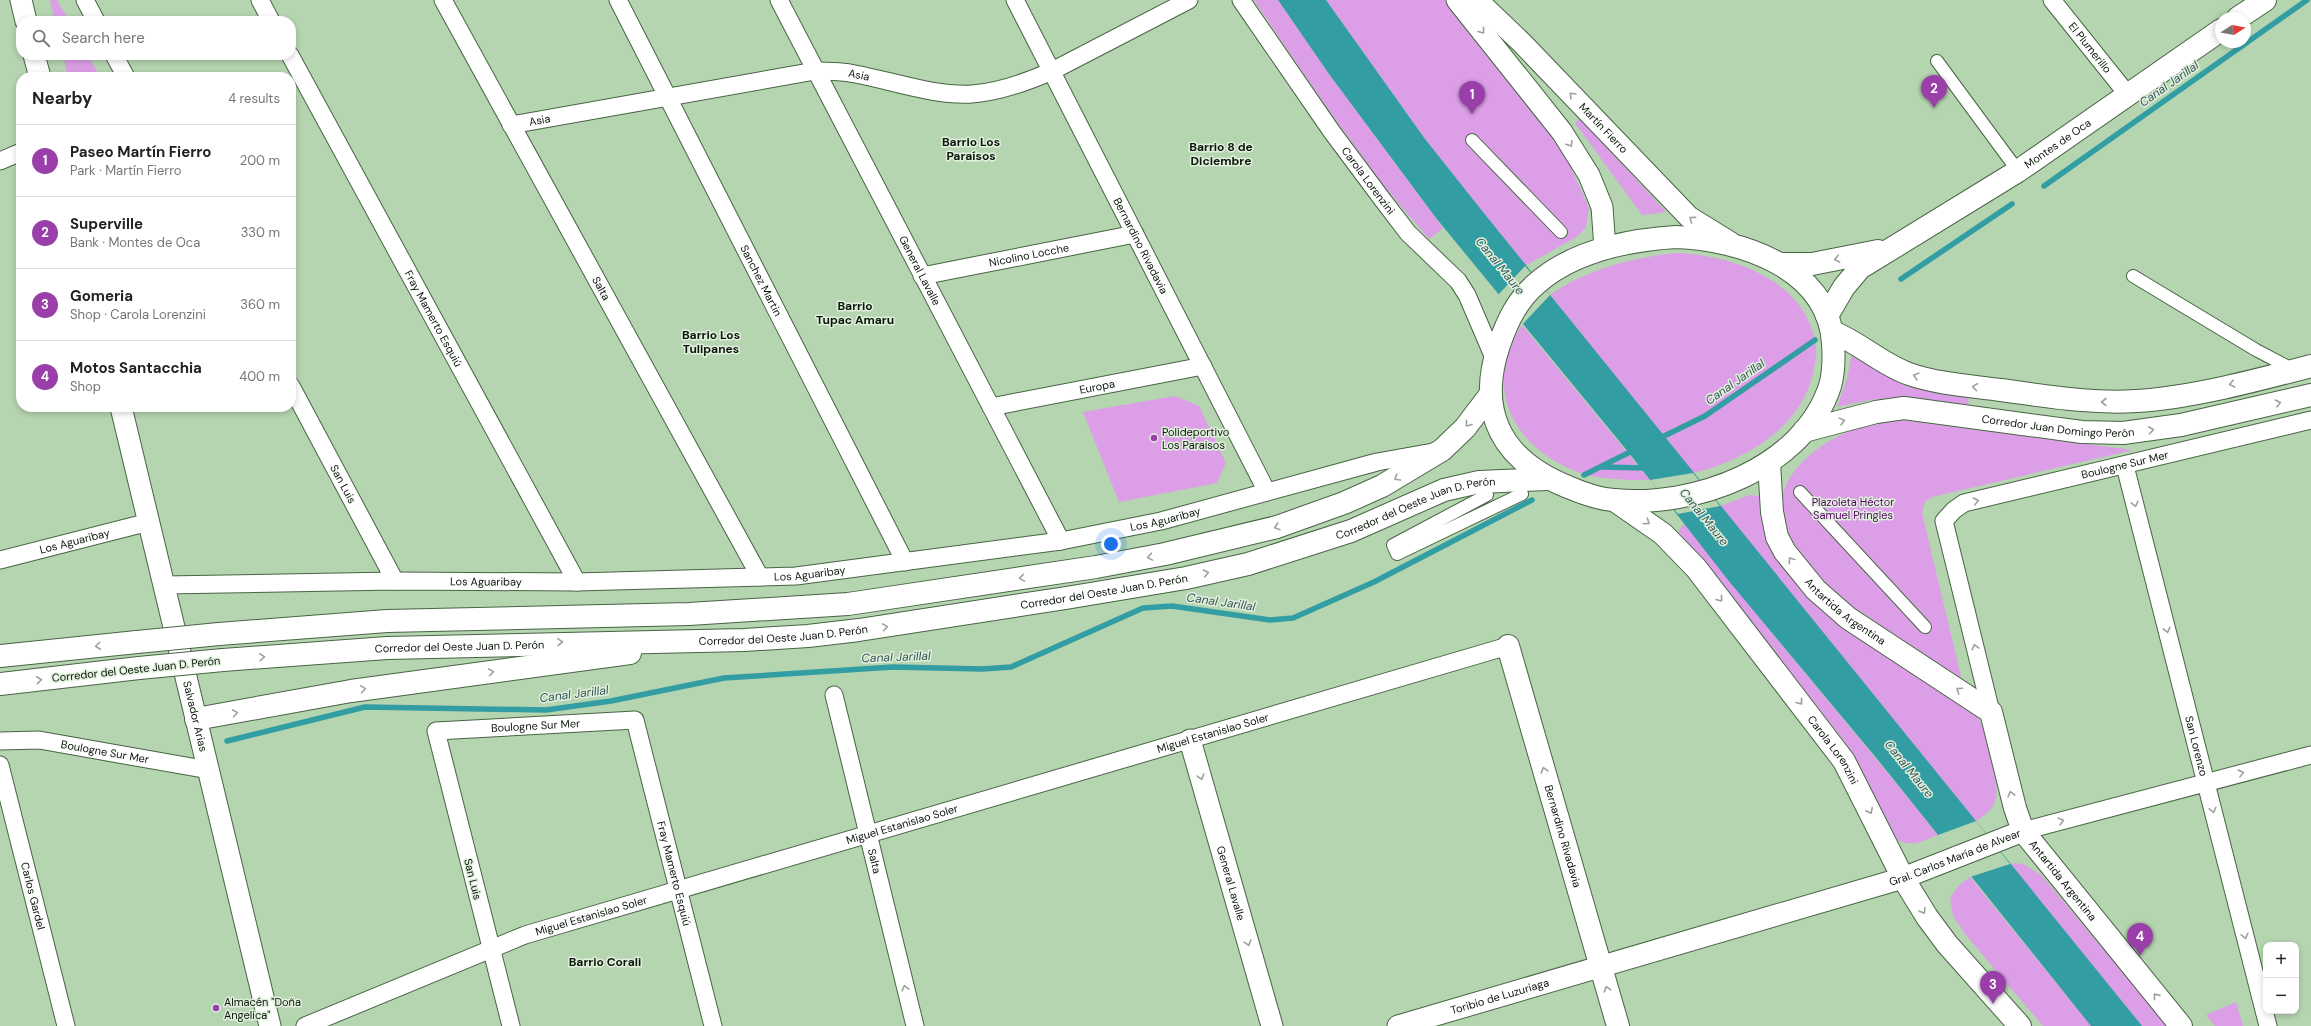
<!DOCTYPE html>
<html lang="en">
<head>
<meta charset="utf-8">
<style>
  :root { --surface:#fff; --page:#f2f2f2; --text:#222; --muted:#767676; --line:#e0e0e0; --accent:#9a3faa }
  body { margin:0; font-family:"DM Sans",sans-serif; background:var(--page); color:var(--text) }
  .controls { position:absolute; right:12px; bottom:12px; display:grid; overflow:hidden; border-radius:8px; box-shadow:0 2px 6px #0003 }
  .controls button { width:36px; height:36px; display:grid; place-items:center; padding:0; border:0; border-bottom:1px solid var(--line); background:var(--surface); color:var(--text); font:20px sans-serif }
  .compass { position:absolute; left:2215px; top:12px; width:36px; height:36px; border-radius:50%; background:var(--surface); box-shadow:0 2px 6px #0003; rotate:79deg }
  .you { position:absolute; left:1111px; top:544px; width:14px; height:14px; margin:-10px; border:3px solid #fff; border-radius:50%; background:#1a73e8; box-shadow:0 0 0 6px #1a73e833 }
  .badge { display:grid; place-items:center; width:26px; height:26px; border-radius:50%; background:var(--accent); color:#fff; font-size:13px; font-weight:700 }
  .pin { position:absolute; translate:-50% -33px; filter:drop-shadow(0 1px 2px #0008) }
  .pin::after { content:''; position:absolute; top:21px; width:14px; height:12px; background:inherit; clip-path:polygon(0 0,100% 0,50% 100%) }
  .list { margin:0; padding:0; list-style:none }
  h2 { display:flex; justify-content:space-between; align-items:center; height:52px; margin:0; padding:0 16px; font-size:17px }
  h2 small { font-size:13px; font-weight:400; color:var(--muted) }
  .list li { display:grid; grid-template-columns:26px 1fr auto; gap:12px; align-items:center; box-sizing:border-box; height:72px; padding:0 16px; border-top:1px solid var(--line) }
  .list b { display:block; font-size:15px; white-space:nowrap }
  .list p { margin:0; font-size:13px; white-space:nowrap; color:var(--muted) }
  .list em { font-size:13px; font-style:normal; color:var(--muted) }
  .icon { flex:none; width:22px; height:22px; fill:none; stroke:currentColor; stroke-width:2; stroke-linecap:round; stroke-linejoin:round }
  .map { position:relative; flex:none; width:2311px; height:1026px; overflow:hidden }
  .search { position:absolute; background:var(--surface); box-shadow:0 2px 6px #0003; left:16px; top:16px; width:280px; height:44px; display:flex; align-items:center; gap:10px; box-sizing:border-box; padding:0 14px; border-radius:16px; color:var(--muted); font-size:15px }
  .panel { position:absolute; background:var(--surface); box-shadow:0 2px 6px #0003; left:16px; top:72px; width:280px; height:340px; border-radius:16px }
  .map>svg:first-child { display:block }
  .green { fill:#dc9fe7 }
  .water { fill:#329da3 }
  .pier { fill:#b5d4b0 }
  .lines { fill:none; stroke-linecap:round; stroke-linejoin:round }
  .stream { stroke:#329da3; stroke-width:5.5 }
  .pedestrian-casing { stroke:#486444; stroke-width:14 }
  .minor-casing { stroke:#486444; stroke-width:19 }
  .tertiary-casing { stroke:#486444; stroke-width:23 }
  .secondary-casing { stroke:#486444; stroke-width:24 }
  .trunk-casing { stroke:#486444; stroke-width:24 }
  .motorway-casing { stroke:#486444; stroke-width:24 }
  .pedestrian { stroke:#fff; stroke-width:12 }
  .minor { stroke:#fff; stroke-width:17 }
  .tertiary { stroke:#fff; stroke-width:21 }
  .secondary { stroke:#fff; stroke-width:22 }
  .trunk { stroke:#fff; stroke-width:22 }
  .motorway { stroke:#fff; stroke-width:22 }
  .motorway-bridge-casing { stroke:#486444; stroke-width:24; stroke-linecap:butt }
  .motorway-bridge { stroke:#fff; stroke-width:22 }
  .oneway { stroke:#9da19d }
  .poi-dot { fill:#9a3faa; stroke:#e0f0dd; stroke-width:1.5 }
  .labels { text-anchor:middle; stroke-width:3; stroke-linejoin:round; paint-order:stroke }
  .street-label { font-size:11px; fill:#0a1509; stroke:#e0f0dd }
  .poi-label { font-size:11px; fill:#0a1509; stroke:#e0f0dd; text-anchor:start }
  .park-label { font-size:11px; fill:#530460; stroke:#e0f0dd }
  .water-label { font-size:12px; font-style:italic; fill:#365557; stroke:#e0f0dd }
  .neighbourhood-label { font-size:12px; font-weight:bold; fill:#0a1509; stroke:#e0f0dd }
</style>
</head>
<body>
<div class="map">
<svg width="2311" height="1026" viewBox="0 0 2311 1026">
  <rect width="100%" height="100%" fill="#b5d4b0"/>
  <path class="green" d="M50 0H57L69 21H55Z
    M1254 0H1278L1329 74 1443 228 1429 239 1384 186 1329 111Z
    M1326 0H1447L1561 146 1589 208 1586 227 1578 236 1525 266 1425 139Z
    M63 55H88L100 77H68Z
    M1580 118 1666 212 1642 215 1575 123Z
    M1676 253C1733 255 1807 281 1816 346 1817 355 1815 364 1813 373 1801 428 1744 461 1693 473L1550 295C1588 269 1631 258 1676 253Z
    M1522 325 1650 480C1626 480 1601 480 1578 472 1513 448 1481 386 1522 325Z
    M1852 351 1905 386 1969 397 1968 406 1901 399H1875L1837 407 1847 379Z
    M1175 396 1199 406 1226 463 1217 483 1119 502 1083 412Z
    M1890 420H1902L2133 450 1932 497 1925 502 1922 513 1962 681C1938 664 1914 647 1889 631 1868 616 1844 603 1825 585 1819 579 1813 570 1808 563 1785 534 1769 500 1797 468 1821 440 1855 426 1890 420Z
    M1750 495 1759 496 1761 499 1766 535 1977 715C1987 734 2001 780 1995 801 1992 810 1984 816 1976 821L1720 506Z
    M1683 525H1686C1767 631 1855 731 1938 835 1925 840 1909 849 1897 839L1844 741 1683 538 1678 531Z
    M2014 863 2023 864 2041 875 2168 1026H2142L2010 864Z
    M1970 877 2091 1026H2043L1965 934 1953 916 1950 898 1959 885Z
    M2236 1002 2243 1026H2215L2206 1015Z"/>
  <path class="water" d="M1278 0H1326L1425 139 1483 212 2142 1026H2091L1878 760 1728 580 1629 453 1436 218 1329 74Z"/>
  <path class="pier" d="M1525 266 1550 295 1522 325 1498 295Z
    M1693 473 1720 506 1678 514 1650 480Z
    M1976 821 2010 864 1970 877 1938 835Z"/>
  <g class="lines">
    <path class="stream" d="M2044 186 2307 0
      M1901 279 2012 204
      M1658 439 1705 416 1815 340
      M1601 467 1647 468
      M1584 475 1634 450
      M227 741 365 707 546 710 611 701 724 678 893 667 982 669 1011 667 1143 608 1172 606 1270 620 1293 618 1374 582 1532 500"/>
    <g class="pedestrian-casing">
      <path id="pedestrian" d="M1937 61 2018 171
        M1472 140 1561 232
        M2133 276 2256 350 2294 370
        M1800 492 1925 627
        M1487 495 1393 545 1397 554 1522 494 1515 479"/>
    </g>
    <g class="minor-casing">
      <g id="minor">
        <path d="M85 0 96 21"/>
        <path d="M260 0 271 21"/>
        <path id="s1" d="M443 0 760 577"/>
        <path id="s2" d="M618 0 905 562"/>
        <path id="s3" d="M779 0 1061 541"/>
        <path id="s4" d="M1015 0 1267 492"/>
        <path id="s5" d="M1241 0 1332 132 1382 199 1408 233 1458 281 1467 295 1494 358"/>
        <path id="s6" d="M2052 0 2128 95"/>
        <path d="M114 55 126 77"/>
        <path id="s7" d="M290 55 577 582"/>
        <path id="s8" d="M511 125 815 71C828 71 842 71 855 74 893 81 933 96 972 94 1000 92 1027 82 1052 71L1189 0"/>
        <path d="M0 161 21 152"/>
        <path id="s9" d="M922 276 1135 234"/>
        <path id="s10" d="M291 386 395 581"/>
        <path id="s11" d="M991 407 1203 366"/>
        <path id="s12" d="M2125 466 2268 1026"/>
        <path id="s13" d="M0 560 149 522"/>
        <path id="s14" d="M164 585 395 581 577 582 796 576 1061 541 1161 521 1377 462 1433 452"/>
        <path id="s15" d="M834 695 915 1026"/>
        <path id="s16" d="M1991 712 1944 521 1954 510 1964 503 2311 420"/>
        <path id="s17" d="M0 741 39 740 209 770"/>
        <path id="s18" d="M0 765 66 1026"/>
        <path d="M2023 831 2311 755"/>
        <path id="s19" d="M305 1026 525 935 1508 646"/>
        <path id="s20" d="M511 1026 436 731 635 720 713 1026"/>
      </g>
    </g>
    <g class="tertiary-casing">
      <g id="tertiary">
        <path d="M21 0 26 21"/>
        <path d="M1457 0 1562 132 1589 175 1602 207 1605 248"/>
        <path id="s21" d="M1477 0 1522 43 1689 217 1731 243"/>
        <path d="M34 55 40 77"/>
        <path id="s22" d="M121 407 270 1026"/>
        <path id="s23" d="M1190 740 1272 1026"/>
        <path id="s24" d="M1398 1026 1903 878 2023 831"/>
      </g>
    </g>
    <g class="secondary-casing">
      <g id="secondary">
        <path d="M2238 18 2265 0"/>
        <path d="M1781 264H1812L1878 251"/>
        <path id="s25" d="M1827 316 1844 287 1860 268 2018 171 2221 30"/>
        <path id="s26" d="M1769 463 1772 512 1777 537 1785 552 1816 590 1848 618 1991 712 2015 808 2023 831 2181 1026"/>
        <path id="s27" d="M1614 500 1663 534 1696 568 1844 761 1903 878 1927 917 1947 944 2020 1026"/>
        <path id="s28" d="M1508 646 1618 1026"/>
      </g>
    </g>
    <g class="trunk-casing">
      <g id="trunk">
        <path d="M1676 237C1739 239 1828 267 1833 343 1834 357 1834 372 1830 386 1803 469 1694 508 1614 500 1598 499 1582 493 1568 487 1503 461 1476 413 1499 345 1507 322 1517 300 1536 284 1573 251 1628 240 1676 237Z"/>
        <path d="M1833 332C1860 343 1881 364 1909 374 1938 384 1971 386 2001 390 2046 396 2091 404 2136 401 2190 398 2258 380 2311 366"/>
        <path id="s29" d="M1804 431 1876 412 1904 408 2082 432 2123 433 2181 425 2311 395"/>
      </g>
    </g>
    <g class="motorway-casing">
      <g id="motorway">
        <path d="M219 634 387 621 689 614 848 604 1096 567 1165 554 1277 527 1344 503 1382 486 1442 450 1465 428 1490 395"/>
        <path d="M0 656 137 642"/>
        <path id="s30" d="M223 660 387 648 744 640 808 636 859 630 1066 598 1186 578 1248 564 1351 531 1444 490 1479 482 1547 479"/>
        <path d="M0 684 139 668"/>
        <path d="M196 719 351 691 630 653"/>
      </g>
    </g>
    <use href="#pedestrian" class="pedestrian"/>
    <use href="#minor" class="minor"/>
    <use href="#tertiary" class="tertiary"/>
    <use href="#secondary" class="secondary"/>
    <use href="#trunk" class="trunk"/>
    <use href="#motorway" class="motorway"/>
    <g class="motorway-bridge-casing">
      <path id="motorway-bridge" d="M137 642 219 634
        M139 668 223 660"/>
    </g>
    <use href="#motorway-bridge" class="motorway-bridge"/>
  </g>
  <defs><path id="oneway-chevron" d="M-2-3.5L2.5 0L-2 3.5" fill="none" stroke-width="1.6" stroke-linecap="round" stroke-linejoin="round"/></defs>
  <g class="oneway">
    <use href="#oneway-chevron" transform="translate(1482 31) rotate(52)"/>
    <use href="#oneway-chevron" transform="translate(1572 95) rotate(-134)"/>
    <use href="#oneway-chevron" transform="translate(1570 144) rotate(58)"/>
    <use href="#oneway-chevron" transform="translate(1692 219) rotate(-143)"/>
    <use href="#oneway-chevron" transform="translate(1837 259) rotate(169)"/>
    <use href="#oneway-chevron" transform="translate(1916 376) rotate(-165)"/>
    <use href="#oneway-chevron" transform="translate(2232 384) rotate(167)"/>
    <use href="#oneway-chevron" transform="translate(1975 387) rotate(-172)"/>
    <use href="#oneway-chevron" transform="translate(2104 402) rotate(180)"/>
    <use href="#oneway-chevron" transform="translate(2278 403) rotate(-14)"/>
    <use href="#oneway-chevron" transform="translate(1842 421) rotate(-15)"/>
    <use href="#oneway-chevron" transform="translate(1468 424) rotate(128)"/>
    <use href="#oneway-chevron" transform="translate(2151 430) rotate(-7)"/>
    <use href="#oneway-chevron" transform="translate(1397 478) rotate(149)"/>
    <use href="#oneway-chevron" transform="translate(1976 501) rotate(-13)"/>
    <use href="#oneway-chevron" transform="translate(2135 504) rotate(76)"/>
    <use href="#oneway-chevron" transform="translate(1647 522) rotate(34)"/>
    <use href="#oneway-chevron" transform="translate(1277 527) rotate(163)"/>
    <use href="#oneway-chevron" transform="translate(1150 557) rotate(170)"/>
    <use href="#oneway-chevron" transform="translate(1791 560) rotate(-127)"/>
    <use href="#oneway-chevron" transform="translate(1206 573) rotate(-12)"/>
    <use href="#oneway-chevron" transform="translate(1022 578) rotate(171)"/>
    <use href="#oneway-chevron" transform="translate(1720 599) rotate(52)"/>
    <use href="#oneway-chevron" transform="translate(885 627) rotate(-9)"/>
    <use href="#oneway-chevron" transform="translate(2167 630) rotate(76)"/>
    <use href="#oneway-chevron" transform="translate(560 642) rotate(-2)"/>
    <use href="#oneway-chevron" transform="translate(98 646) rotate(174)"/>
    <use href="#oneway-chevron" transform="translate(1975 647) rotate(-104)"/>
    <use href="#oneway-chevron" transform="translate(262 657) rotate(-5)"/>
    <use href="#oneway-chevron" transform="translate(491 672) rotate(-9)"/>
    <use href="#oneway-chevron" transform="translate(39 680) rotate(-6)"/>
    <use href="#oneway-chevron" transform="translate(363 689) rotate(-8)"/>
    <use href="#oneway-chevron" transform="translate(1959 690) rotate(-146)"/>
    <use href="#oneway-chevron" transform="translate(1800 702) rotate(52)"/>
    <use href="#oneway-chevron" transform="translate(235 713) rotate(-10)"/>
    <use href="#oneway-chevron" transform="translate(1544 770) rotate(-106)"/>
    <use href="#oneway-chevron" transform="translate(2241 773) rotate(-14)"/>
    <use href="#oneway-chevron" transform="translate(1201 777) rotate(74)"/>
    <use href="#oneway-chevron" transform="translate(2011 794) rotate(-104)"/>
    <use href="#oneway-chevron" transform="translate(2213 810) rotate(76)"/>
    <use href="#oneway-chevron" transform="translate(1870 811) rotate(64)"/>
    <use href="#oneway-chevron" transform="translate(2061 821) rotate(-15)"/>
    <use href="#oneway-chevron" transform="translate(1923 911) rotate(59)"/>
    <use href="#oneway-chevron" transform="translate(2245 936) rotate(76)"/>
    <use href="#oneway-chevron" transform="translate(1248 943) rotate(74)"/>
    <use href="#oneway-chevron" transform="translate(905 988) rotate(-104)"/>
    <use href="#oneway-chevron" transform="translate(1607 989) rotate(-106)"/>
    <use href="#oneway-chevron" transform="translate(2156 996) rotate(-129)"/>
  </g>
  <g class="poi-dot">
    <circle cx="1154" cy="438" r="4"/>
    <circle cx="216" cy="1008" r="4"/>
  </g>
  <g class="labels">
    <g class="street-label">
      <text dy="4" stroke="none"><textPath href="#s6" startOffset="61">El Plumerillo</textPath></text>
      <text dy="4" stroke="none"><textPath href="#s8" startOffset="353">Asia</textPath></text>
      <text dy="4" stroke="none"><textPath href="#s8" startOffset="29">Asia</textPath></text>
      <text dy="4" stroke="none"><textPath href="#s21" startOffset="180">Martín Fierro</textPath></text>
      <text dy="4" stroke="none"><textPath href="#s25" startOffset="292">Montes de Oca</textPath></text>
      <text dy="4" stroke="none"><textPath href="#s5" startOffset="221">Carola Lorenzini</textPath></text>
      <text dy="4" stroke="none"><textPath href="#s4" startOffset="276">Bernardino Rivadavia</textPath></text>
      <text dy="4" stroke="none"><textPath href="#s9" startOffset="109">Nicolino Locche</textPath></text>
      <text dy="4" stroke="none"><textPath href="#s3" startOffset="305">General Lavalle</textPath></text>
      <text dy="4" stroke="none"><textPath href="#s2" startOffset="315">Sanchez Martin</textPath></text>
      <text dy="4" stroke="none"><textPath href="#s1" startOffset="329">Salta</textPath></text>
      <text dy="4" stroke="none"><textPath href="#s7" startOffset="300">Fray Mamerto Esquiú</textPath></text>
      <text dy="4" stroke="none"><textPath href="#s11" startOffset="108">Europa</textPath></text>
      <text dy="4" stroke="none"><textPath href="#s29" startOffset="258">Corredor Juan Domingo Perón</textPath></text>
      <text dy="4" stroke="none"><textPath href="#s16" startOffset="389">Boulogne Sur Mer</textPath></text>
      <text dy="4" stroke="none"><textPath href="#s10" startOffset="111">San Luis</textPath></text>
      <text dy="4" stroke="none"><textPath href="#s30" startOffset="1209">Corredor del Oeste Juan D. Perón</textPath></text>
      <text dy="4" stroke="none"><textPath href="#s14" startOffset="1006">Los Aguaribay</textPath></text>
      <text dy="4" stroke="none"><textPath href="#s13" startOffset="77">Los Aguaribay</textPath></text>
      <text dy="4" stroke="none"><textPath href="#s14" startOffset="646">Los Aguaribay</textPath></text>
      <text dy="4" stroke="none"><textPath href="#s14" startOffset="322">Los Aguaribay</textPath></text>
      <text dy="4" stroke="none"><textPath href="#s30" startOffset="885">Corredor del Oeste Juan D. Perón</textPath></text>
      <text dy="4" stroke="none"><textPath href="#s26" startOffset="177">Antartida Argentina</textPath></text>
      <text dy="4" stroke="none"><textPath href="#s30" startOffset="561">Corredor del Oeste Juan D. Perón</textPath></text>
      <text dy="4" stroke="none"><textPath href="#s30" startOffset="237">Corredor del Oeste Juan D. Perón</textPath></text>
      <text transform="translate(136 669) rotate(-6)" y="4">Corredor del Oeste Juan D. Perón</text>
      <text dy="4" stroke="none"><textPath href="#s22" startOffset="318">Salvador Arias</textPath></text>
      <text dy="4" stroke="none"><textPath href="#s20" startOffset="404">Boulogne Sur Mer</textPath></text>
      <text dy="4" stroke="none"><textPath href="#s19" startOffset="955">Miguel Estanislao Soler</textPath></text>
      <text dy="4" stroke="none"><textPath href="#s12" startOffset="289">San Lorenzo</textPath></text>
      <text dy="4" stroke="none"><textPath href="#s27" startOffset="335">Carola Lorenzini</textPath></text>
      <text dy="4" stroke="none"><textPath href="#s17" startOffset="106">Boulogne Sur Mer</textPath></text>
      <text dy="4" stroke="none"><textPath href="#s19" startOffset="631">Miguel Estanislao Soler</textPath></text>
      <text dy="4" stroke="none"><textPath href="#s28" startOffset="198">Bernardino Rivadavia</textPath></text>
      <text dy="4" stroke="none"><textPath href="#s24" startOffset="582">Gral. Carlos María de Alvear</textPath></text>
      <text dy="4" stroke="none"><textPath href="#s15" startOffset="171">Salta</textPath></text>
      <text dy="4" stroke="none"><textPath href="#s20" startOffset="662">Fray Mamerto Esquiú</textPath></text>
      <text transform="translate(473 879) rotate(76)" y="4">San Luis</text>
      <text dy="4" stroke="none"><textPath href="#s26" startOffset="541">Antartida Argentina</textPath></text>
      <text dy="4" stroke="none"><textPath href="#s23" startOffset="149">General Lavalle</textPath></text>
      <text dy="4" stroke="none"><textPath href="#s18" startOffset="135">Carlos Gardel</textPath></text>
      <text dy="4" stroke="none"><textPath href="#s19" startOffset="307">Miguel Estanislao Soler</textPath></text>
      <text dy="4" stroke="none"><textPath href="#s24" startOffset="106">Toribio de Luzuriaga</textPath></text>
    </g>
    <g class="poi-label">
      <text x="1162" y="436">Polideportivo<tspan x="1162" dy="13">Los Paraisos</tspan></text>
      <text x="224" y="1006">Almacén "Doña<tspan x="224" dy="13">Angelica"</tspan></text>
    </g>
    <g class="park-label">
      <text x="1853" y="506">Plazoleta Héctor<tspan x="1853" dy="13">Samuel Pringles</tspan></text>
    </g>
    <g class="water-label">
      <text transform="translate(2169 84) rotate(-35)" y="4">Canal Jarillal</text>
      <text transform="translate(1500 266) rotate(51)" y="4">Canal Maure</text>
      <text transform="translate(1735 382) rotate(-35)" y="4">Canal Jarillal</text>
      <text transform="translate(1704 517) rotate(51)" y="4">Canal Maure</text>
      <text transform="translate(1221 602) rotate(8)" y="4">Canal Jarillal</text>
      <text transform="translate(896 657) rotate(-2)" y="4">Canal Jarillal</text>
      <text transform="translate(574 694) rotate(-7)" y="4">Canal Jarillal</text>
      <text transform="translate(1909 769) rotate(51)" y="4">Canal Maure</text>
    </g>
    <g class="neighbourhood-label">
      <text x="971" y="146">Barrio Los<tspan x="971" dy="14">Paraísos</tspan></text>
      <text x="1221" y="151">Barrio 8 de<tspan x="1221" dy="14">Diciembre</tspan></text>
      <text x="855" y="310">Barrio<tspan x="855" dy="14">Tupac Amaru</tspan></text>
      <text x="711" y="339">Barrio Los<tspan x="711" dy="14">Tulipanes</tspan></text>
      <text x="605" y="966">Barrio Corali</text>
    </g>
  </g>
</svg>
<div class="controls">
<button>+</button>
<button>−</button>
</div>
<svg class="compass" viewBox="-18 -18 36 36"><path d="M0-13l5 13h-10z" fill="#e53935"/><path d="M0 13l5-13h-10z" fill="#767676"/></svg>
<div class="you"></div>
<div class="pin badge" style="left:1472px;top:114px">1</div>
<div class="pin badge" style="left:1934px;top:108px">2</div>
<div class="pin badge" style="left:1993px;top:1004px">3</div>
<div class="pin badge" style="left:2140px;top:956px">4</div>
<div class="search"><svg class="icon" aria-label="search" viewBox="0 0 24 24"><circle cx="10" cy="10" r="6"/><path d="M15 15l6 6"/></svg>Search here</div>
<section class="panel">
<h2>Nearby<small>4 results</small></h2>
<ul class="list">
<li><span class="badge">1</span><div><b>Paseo Martín Fierro</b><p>Park · Martín Fierro</p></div><em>200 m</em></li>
<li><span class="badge">2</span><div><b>Superville</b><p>Bank · Montes de Oca</p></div><em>330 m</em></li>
<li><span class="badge">3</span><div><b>Gomeria</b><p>Shop · Carola Lorenzini</p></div><em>360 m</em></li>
<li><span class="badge">4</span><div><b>Motos Santacchia</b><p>Shop</p></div><em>400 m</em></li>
</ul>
</section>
</div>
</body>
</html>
